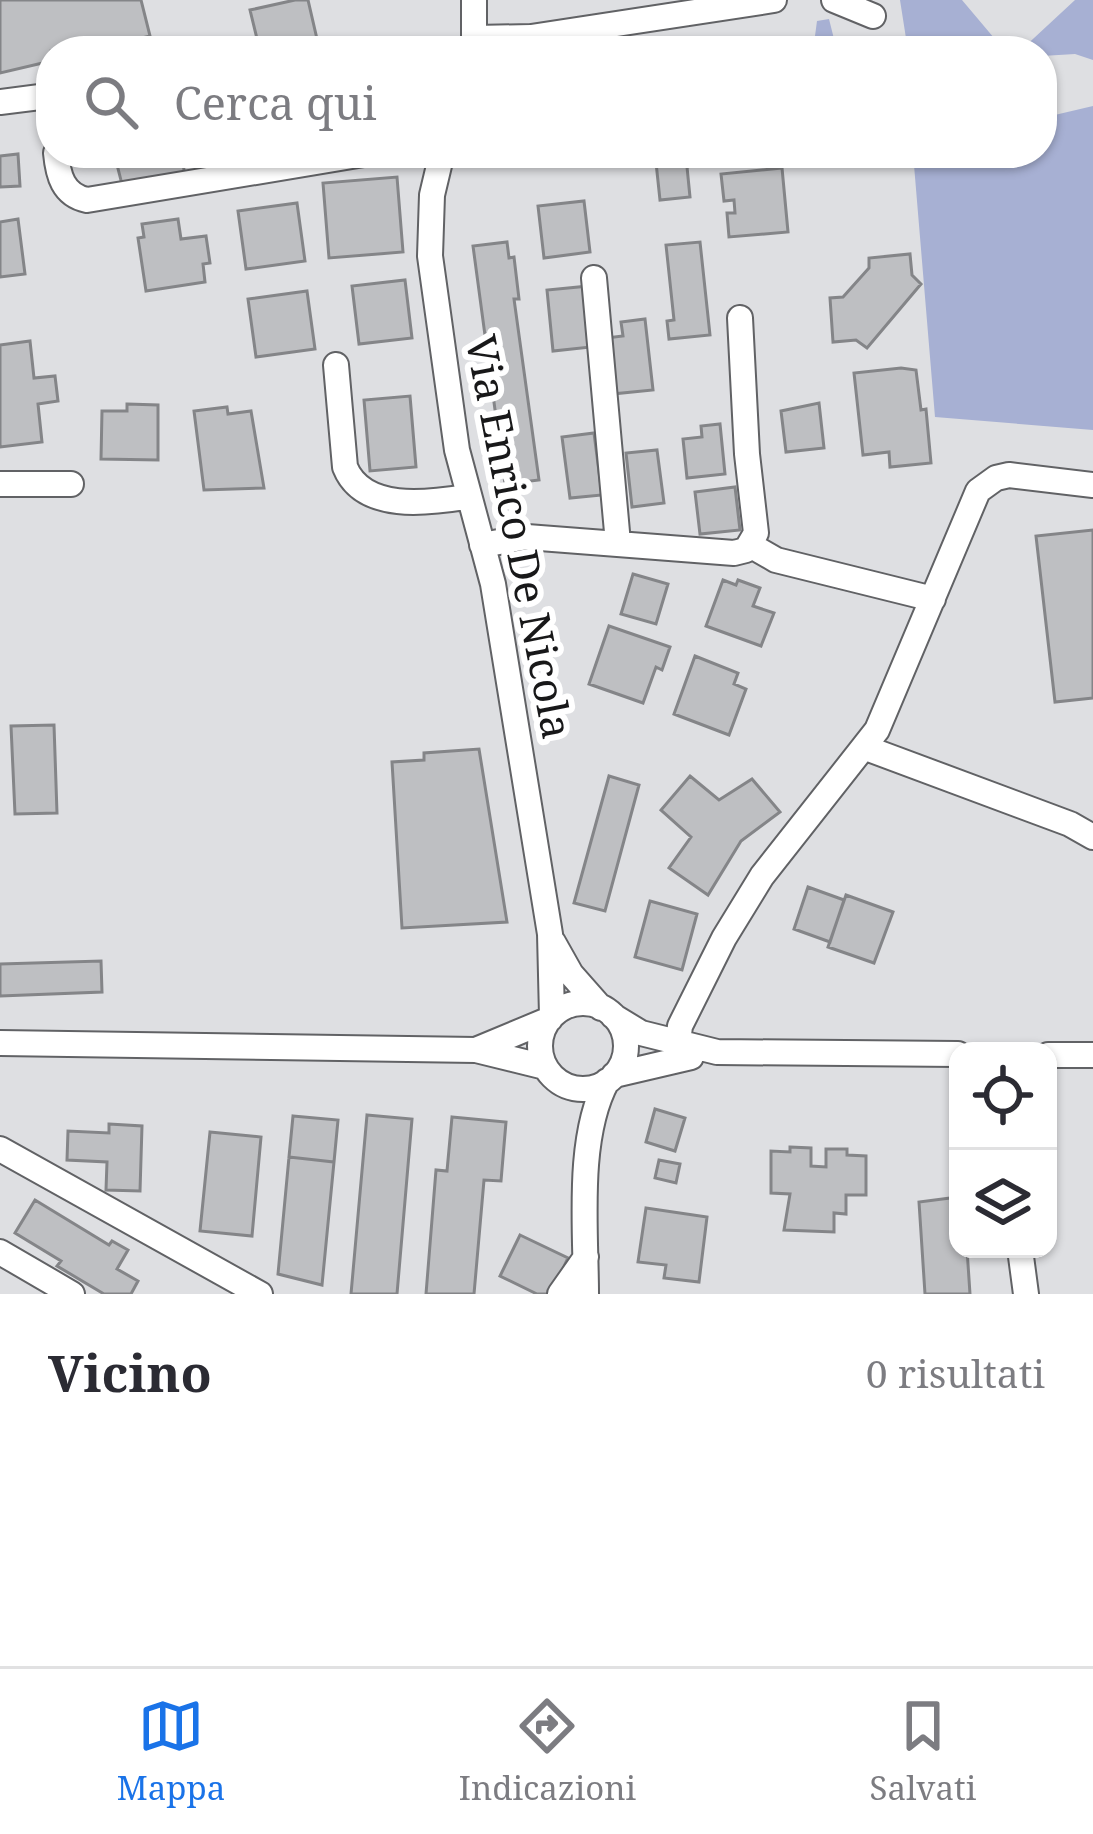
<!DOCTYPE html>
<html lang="it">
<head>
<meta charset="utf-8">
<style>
  :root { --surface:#fff; --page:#f2f2f3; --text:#2b2b33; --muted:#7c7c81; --line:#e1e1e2; --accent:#1a73e8 }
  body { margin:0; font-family:"Noto Serif",serif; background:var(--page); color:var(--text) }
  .controls { position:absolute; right:36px; bottom:36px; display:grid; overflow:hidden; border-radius:24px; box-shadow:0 3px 9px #0004 }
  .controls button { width:108px; height:108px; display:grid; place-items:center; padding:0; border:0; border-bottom:3px solid var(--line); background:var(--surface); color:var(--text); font:60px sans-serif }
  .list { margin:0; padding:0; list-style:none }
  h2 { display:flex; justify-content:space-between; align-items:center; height:156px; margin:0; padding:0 48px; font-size:51px }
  h2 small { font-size:39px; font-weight:400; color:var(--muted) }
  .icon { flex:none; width:66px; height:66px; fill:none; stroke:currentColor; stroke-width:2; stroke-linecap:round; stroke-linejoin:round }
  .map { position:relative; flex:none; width:1093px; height:1294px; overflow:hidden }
  .search { position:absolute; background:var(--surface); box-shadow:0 3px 9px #0004; left:36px; right:36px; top:36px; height:132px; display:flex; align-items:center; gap:30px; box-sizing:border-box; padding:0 42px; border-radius:48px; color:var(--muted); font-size:45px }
  .sheet { height:372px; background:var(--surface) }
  nav { display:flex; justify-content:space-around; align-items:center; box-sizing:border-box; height:168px; border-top:3px solid var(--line); background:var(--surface); font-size:33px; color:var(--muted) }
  nav a { display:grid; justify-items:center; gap:6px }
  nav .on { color:var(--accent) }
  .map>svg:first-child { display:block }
  .green { fill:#a7b0d3 }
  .building { fill:#bebfc2; stroke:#848588; stroke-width:3 }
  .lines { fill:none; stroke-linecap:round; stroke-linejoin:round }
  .minor-casing { stroke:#616265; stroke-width:28 }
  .minor { stroke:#fff; stroke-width:24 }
  .labels { text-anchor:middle; stroke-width:12; stroke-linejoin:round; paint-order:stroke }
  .street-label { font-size:42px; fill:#181819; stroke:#fff }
</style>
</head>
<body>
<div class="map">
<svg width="1093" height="1294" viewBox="0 0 1093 1294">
  <rect width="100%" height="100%" fill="#dedfe2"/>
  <path class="green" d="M900 0H962L1005 51H908Z
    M1075 0H1093V60L1075 54 1042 56V51H1020Z
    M829 19 837 51H813L817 21Z
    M1093 106V430L935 417 913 153H1042V118Z"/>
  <path class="building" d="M0 0H141L150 36 90 51H51V61L0 73Z
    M295 0H308L317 39 310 40 312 51H260L250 10Z
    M774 38 776 51H717L716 47Z
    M114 153H182L185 179 123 188Z
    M655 153H690L692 166 687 167 690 197 660 200Z
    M18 154 20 186 0 187V156Z
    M782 168 788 232 729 237 727 213H735L734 200 724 201 721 174Z
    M397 177 403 252 329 258 323 183Z
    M584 201 590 252 544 258 538 206Z
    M297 203 305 261 246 269 238 211Z
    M18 219 25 274 0 277V222Z
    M178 219 181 239 206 236 210 263 203 264 205 282 146 291 138 238 144 237 142 224Z
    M507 242 509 258 514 257 519 299H514L539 480 505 484 473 246Z
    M700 242 710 335 669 339 667 321 674 320 666 245Z
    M910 254 912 275 921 284 867 348 856 340 833 342 830 298 843 297 869 268V258Z
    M405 280 412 338 359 344 352 286Z
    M589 286 591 347 553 351 547 290Z
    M307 291 315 349 256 357 248 299Z
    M645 319 653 390 612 394 606 338 623 336 621 322Z
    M30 341 34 378 55 376 58 401 38 404 42 442 0 447V345Z
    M901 368 916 370 921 410 926 409 931 463 890 467 889 452 863 455 854 373Z
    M410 396 416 467 370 471 364 400Z
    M819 403 824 448 786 452 781 411Z
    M127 404 158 405V460L101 459 102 411H127Z
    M227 407 228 414 251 411 264 488 204 490 194 411Z
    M720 424 725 474 687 478 683 439 702 437 701 426Z
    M594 433 602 495 570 498 562 437Z
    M657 450 664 503 632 507 626 453Z
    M735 487 740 530 700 534 695 492Z
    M1093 530V698L1055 702 1036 536Z
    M633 574 668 584 656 624 621 614Z
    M723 580 736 585 738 580 760 588 753 606 774 613 761 646 706 626Z
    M609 626 670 647 662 670 656 667 643 703 589 684Z
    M695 656 738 673 734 684 746 689 729 735 674 714Z
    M54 725 57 813 15 814 11 726Z
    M479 749 507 922 402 928 392 762 424 760V753Z
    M609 776 639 785 605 911 574 903Z
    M690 776 719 800 752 779 780 812 741 841 708 895 669 868 691 837 661 810Z
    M808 887 844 900 830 942 794 929Z
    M846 895 893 912 874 963 828 947Z
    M650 901 697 914 682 970 635 957Z
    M101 961 102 992 0 996V964Z
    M655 1109 685 1118 675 1151 646 1142Z
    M367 1115 412 1119 397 1294H351Z
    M293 1116 338 1120 334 1162 289 1157Z
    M452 1117 506 1122 501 1181 484 1180 474 1294H426L436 1170 447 1171Z
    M109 1124 142 1126 140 1191 106 1190 107 1162 67 1160 68 1131 109 1133Z
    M210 1132 261 1137 252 1236 200 1231Z
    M790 1147 811 1148V1166L826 1167V1149H847V1155L866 1156V1195H846V1214L834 1213V1232L784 1230 790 1194 771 1193V1151L790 1152Z
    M289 1157 334 1162 322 1285 278 1274Z
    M659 1160 680 1164 676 1183 655 1178Z
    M958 1197V1249H967L970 1294H925L919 1202Z
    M35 1200 109 1245 112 1241 128 1250 117 1269 138 1281 131 1294H104L57 1266 61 1261 15 1233Z
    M646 1208 707 1217 699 1282 664 1278 666 1265 638 1262Z
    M520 1235 568 1258 551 1294H537L500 1276Z"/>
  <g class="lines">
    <g class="minor-casing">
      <path id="minor" d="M474 0V51
        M834 0 873 16
        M475 38 531 37 774 0
        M0 102 40 97 51 106
        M56 153C58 175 63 195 87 200L370 153
        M442 153 432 195 430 256 457 450 493 584 550 934 552 1016
        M594 278 618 543
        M336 365 345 467C363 512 428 503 466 497
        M0 484H71
        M482 545 527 537 734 553 746 550 756 533 747 454 740 318
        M750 545 776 560 933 599
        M866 748 1070 824 1093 837
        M553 942 571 974 601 1008
        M540 1046a43 43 0 1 1 86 0a43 43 0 1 1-86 0Z
        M613 1016 641 1033 717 1052 958 1054
        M0 1043 476 1050 545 1067
        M478 1049 550 1019
        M1048 1055H1093
        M676 1060 680 1026 724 938 762 876 877 730 978 491 996 478 1009 475 1093 485
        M614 1075 691 1057
        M0 1149 260 1294
        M1020 1249 1026 1294
        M0 1252 72 1294
        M560 1294 586 1257
        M586 1294C586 1230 576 1138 607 1081"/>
    </g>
    <use href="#minor" class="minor"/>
  </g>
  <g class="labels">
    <g class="street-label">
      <text transform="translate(519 537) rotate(79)" y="15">Via Enrico De Nicola</text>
    </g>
  </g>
</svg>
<div class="controls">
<button><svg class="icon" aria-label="locate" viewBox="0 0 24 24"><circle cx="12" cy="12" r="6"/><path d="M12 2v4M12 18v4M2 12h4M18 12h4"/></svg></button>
<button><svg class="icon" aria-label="layers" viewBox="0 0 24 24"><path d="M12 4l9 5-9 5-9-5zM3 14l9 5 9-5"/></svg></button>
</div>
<div class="search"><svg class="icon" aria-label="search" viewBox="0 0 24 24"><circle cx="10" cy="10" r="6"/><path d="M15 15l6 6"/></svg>Cerca qui</div>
</div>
<section class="sheet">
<h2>Vicino<small>0 risultati</small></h2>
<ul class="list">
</ul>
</section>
<nav>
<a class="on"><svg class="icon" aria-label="map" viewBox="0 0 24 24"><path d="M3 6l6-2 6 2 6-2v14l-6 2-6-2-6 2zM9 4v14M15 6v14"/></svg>Mappa</a>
<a><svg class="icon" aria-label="directions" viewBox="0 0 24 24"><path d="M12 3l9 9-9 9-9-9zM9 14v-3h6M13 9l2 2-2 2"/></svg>Indicazioni</a>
<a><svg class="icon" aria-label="saved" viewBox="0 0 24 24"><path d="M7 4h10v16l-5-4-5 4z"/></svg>Salvati</a>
</nav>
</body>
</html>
